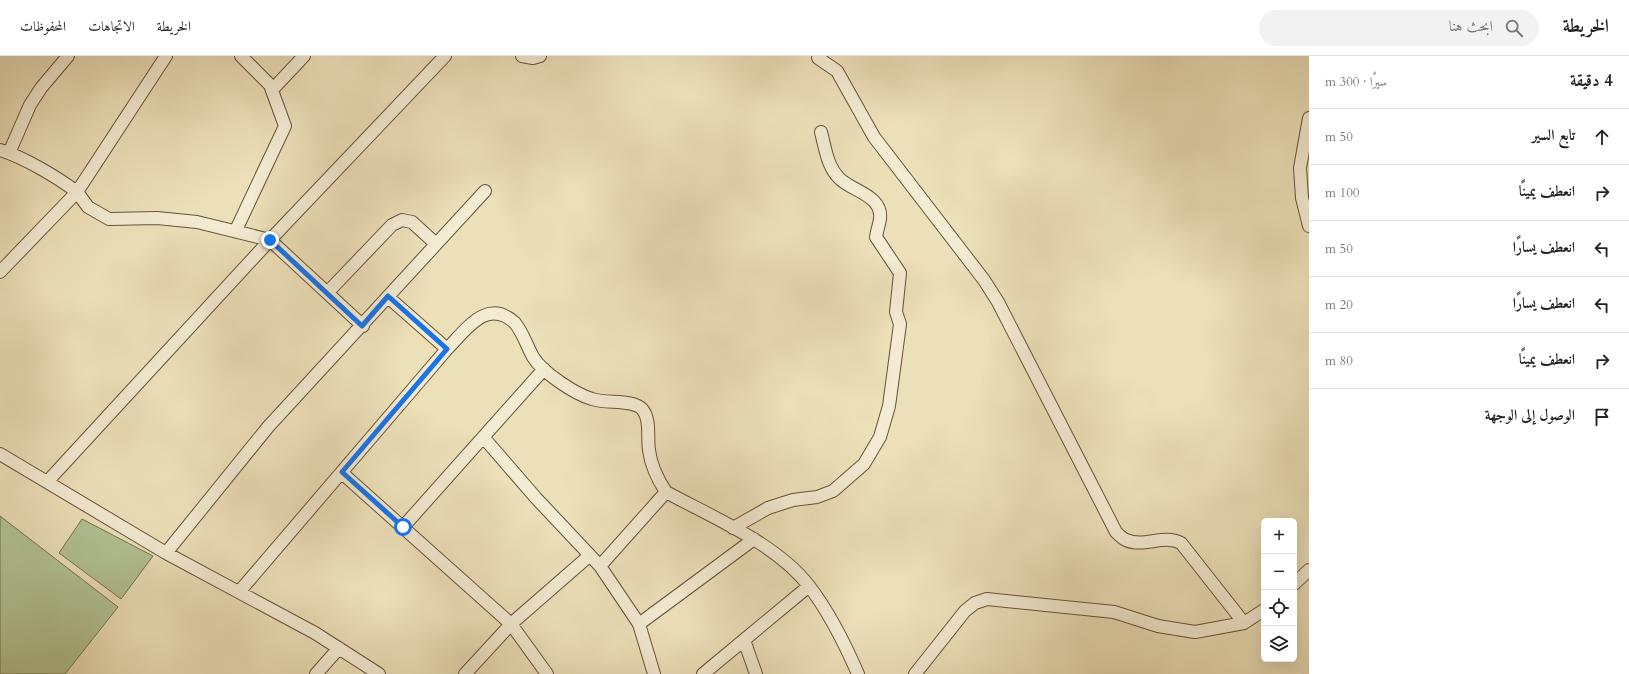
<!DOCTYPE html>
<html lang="ar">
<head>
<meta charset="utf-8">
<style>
  :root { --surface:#fff; --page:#f2f2f2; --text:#222; --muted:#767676; --line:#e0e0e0 }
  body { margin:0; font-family:Cardo,Amiri,serif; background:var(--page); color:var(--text); direction:rtl }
  .controls { position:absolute; right:12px; bottom:12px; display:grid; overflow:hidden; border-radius:6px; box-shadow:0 4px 16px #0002 }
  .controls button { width:36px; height:36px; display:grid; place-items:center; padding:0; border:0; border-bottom:1px solid var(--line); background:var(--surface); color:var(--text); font:20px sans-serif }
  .stop { position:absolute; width:12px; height:12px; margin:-9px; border:3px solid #1a73e8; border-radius:50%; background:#fff }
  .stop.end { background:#1a73e8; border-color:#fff; box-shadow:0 1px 4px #0008 }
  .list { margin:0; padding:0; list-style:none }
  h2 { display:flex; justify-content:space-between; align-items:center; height:52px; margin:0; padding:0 16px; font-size:17px }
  h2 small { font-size:13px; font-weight:400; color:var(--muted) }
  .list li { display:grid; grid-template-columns:26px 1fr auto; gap:12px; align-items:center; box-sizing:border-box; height:56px; padding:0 16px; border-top:1px solid var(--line) }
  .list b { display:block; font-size:15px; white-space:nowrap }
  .list em { font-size:13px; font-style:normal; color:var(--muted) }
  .icon { flex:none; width:22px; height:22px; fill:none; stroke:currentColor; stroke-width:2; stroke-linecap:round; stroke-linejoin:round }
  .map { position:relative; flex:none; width:1309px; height:618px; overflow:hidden; direction:ltr }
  header { display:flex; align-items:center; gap:24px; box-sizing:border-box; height:56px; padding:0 20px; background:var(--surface); border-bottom:1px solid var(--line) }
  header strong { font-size:19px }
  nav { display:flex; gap:22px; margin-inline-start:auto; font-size:14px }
  .search { width:280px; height:36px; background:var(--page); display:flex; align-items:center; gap:10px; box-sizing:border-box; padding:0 14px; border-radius:22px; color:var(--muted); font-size:15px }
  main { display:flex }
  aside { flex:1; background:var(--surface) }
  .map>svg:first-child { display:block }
  .green { fill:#b2c394; stroke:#787253 }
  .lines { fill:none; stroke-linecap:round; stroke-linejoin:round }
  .minor-casing { stroke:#6a513c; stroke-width:14 }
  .minor { stroke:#f3ebd2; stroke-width:12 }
  .route { stroke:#1a73e8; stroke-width:5 }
</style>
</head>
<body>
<header>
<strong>الخريطة</strong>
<div class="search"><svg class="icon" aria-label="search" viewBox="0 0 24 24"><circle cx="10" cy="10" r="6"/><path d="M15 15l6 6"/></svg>ابحث هنا</div>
<nav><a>الخريطة</a><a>الاتجاهات</a><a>المحفوظات</a></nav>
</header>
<main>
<aside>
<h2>4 دقيقة<small>سيرًا · 300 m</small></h2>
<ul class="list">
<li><svg class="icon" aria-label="ahead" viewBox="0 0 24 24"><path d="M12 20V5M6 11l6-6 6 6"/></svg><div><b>تابع السير</b></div><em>50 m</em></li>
<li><svg class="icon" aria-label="right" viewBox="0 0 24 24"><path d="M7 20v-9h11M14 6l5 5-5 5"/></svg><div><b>انعطف يمينًا</b></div><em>100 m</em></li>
<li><svg class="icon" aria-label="left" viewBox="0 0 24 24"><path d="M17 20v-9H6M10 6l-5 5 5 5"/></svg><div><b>انعطف يسارًا</b></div><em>50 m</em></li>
<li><svg class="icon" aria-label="left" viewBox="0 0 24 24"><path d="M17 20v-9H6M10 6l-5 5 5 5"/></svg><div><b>انعطف يسارًا</b></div><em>20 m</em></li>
<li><svg class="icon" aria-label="right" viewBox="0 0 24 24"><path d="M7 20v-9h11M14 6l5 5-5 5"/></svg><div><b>انعطف يمينًا</b></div><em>80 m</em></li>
<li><svg class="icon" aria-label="arrive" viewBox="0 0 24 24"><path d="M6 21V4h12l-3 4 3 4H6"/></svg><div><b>الوصول إلى الوجهة</b></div></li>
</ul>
</aside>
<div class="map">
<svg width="1309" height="618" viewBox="0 0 1309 618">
  <rect width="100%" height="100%" fill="#ece0b9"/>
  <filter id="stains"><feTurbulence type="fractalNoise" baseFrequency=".005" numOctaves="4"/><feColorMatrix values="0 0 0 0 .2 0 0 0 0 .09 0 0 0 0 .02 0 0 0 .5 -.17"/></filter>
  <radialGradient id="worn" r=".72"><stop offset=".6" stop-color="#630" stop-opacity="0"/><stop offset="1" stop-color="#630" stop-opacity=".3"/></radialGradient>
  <path class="green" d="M0 460 118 551 65 618H0Z
    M82 463 153 500 121 543 59 497Z"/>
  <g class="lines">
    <g class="minor-casing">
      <path id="minor" d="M522 0 533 2 540 0
        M818 2 837 15 874 81 984 224 998 246 1116 476C1119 479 1123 483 1126 484 1144 492 1163 478 1181 487L1244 567
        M272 34 304 0
        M1309 62 1300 112 1302 142 1309 170
        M0 94C25 102 57 121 77 136L166 0
        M9 97 30 49 41 32 68 0
        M236 174 285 70 270 29 241 0
        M0 216 77 136 88 151 109 163 157 162 197 166 270 184 363 270
        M327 237 392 169 402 164 412 166 436 188
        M388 241 447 293
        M484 382 536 442 600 510 639 568 654 618
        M0 398 166 497 315 577 379 618
        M342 417 511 568 547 618
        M47 426 270 184 445 0
        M403 471 544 313
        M733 472 768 452 793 444 817 441 833 435 864 408 880 381 889 350 900 268 896 256 900 217 876 181C877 175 879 169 880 163 883 139 851 135 839 122 827 110 825 91 821 76
        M166 497 268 371 485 135
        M600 510 666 436
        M1294 528 1309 514
        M239 536 447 293C466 274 487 241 515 267 523 277 527 290 533 301 543 317 575 338 592 343 606 348 633 343 642 353 651 363 647 382 649 394 651 410 658 424 666 436 712 461 777 488 809 530 829 556 845 588 858 618
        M639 568 754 483
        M744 584 756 618
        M316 618 339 592
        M465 618 511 568 589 500
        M703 618 809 530
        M915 618 965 555 975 547 987 543 1114 556 1158 570 1195 576 1244 567 1264 554"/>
    </g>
    <use href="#minor" class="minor"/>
  </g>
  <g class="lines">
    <path class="route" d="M270 184 362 270 388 240 447 293 342 416 403 471"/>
  </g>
  <rect width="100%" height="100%" filter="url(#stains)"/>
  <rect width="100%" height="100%" fill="url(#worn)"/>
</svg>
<div class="controls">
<button>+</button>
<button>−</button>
<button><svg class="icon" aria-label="locate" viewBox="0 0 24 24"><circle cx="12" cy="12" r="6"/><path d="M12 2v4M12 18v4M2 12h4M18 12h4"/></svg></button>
<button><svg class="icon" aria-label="layers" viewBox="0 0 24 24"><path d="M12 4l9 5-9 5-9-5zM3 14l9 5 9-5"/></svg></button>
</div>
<div class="stop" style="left:403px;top:471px"></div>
<div class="stop end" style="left:270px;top:184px"></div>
</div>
</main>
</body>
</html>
